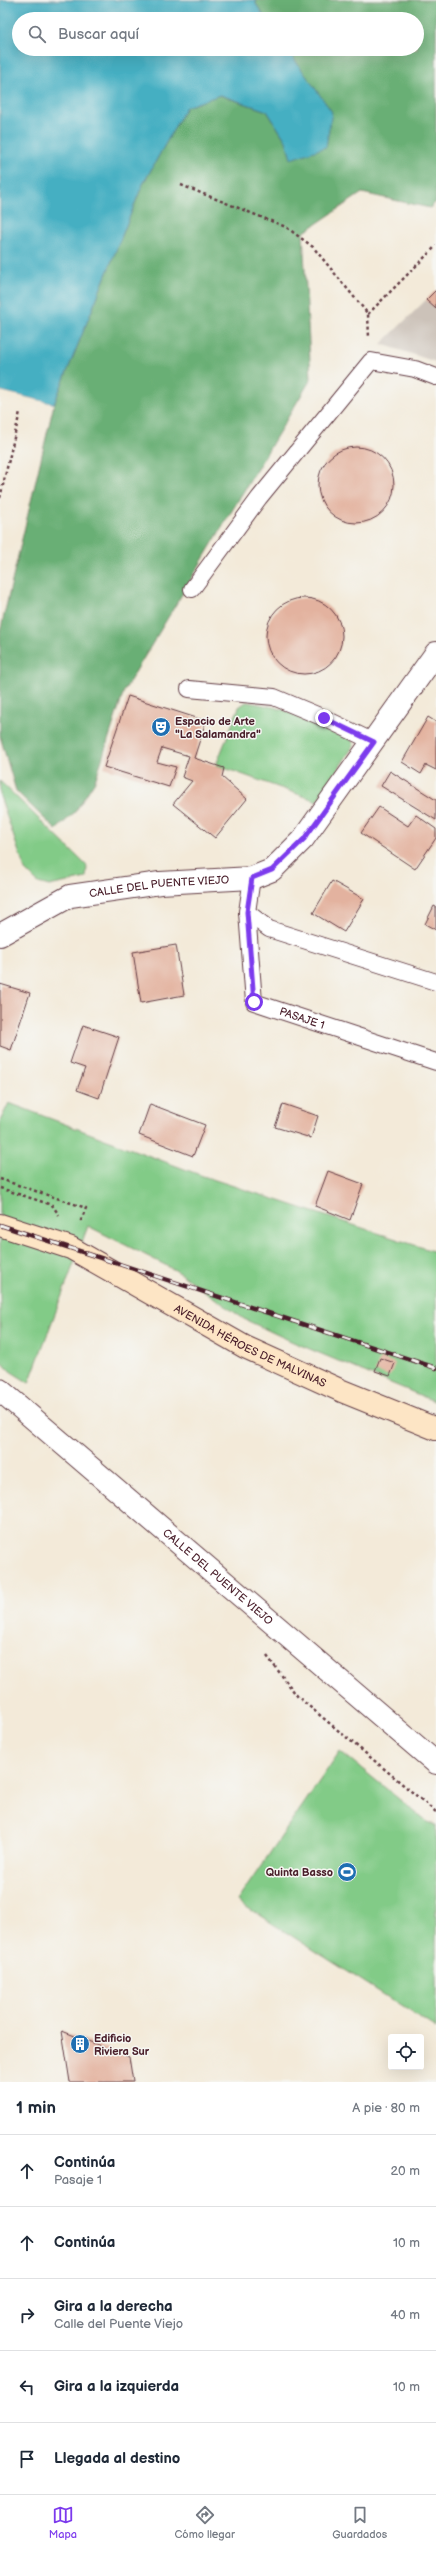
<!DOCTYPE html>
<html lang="es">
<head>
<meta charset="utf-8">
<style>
  :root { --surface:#fff; --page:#f2f2f3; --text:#1f2937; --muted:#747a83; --line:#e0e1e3; --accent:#7c3aed }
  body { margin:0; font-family:"Balsamiq Sans",sans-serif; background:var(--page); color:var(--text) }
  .controls { position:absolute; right:12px; bottom:12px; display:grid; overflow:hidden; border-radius:4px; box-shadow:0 4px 16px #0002 }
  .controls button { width:36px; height:36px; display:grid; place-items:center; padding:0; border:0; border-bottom:1px solid var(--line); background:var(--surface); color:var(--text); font:20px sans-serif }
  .stop { position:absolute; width:12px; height:12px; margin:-9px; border:3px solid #7c3aed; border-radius:50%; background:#fff }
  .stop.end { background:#7c3aed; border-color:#fff; box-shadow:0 1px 4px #0008 }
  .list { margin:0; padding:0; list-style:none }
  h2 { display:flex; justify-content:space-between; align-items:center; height:52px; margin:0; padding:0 16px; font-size:17px }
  h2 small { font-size:13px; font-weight:400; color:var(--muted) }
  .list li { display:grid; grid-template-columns:26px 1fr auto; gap:12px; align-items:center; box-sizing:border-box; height:72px; padding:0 16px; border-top:1px solid var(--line) }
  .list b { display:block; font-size:15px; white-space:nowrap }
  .list p { margin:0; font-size:13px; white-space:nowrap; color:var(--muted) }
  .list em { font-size:13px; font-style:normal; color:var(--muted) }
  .icon { flex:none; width:22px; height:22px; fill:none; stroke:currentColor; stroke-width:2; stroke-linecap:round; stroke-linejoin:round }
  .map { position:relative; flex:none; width:436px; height:2082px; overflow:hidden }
  .search { position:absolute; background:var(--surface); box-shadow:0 4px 16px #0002; left:12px; right:12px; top:12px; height:44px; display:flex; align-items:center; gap:10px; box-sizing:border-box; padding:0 14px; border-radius:22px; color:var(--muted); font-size:15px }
  .sheet { height:412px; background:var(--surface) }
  nav { display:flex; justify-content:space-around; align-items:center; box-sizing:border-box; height:56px; border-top:1px solid var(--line); background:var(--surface); font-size:11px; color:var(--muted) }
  nav a { display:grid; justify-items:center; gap:2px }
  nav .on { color:var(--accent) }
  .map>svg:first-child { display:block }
  .industrial { fill:#ccc2b9 }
  .green { fill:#82cb87; stroke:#667559 }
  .forest { fill:#69af74; stroke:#5a6750 }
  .water { fill:#44afc2; stroke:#476776 }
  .pier { fill:#f3ead9 }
  .building { fill:#e3b29f }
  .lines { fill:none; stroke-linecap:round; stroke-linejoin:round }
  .lane-casing { stroke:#633d45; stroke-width:18 }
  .street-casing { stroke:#633d45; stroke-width:24 }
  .secondary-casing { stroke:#633d45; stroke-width:24 }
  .path { stroke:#633d45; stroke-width:2.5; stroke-dasharray:3 3; stroke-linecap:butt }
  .lane { stroke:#fff; stroke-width:16 }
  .street { stroke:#fff; stroke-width:22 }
  .secondary { stroke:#fde5c5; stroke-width:22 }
  .rail-casing { stroke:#4a1f2b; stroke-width:4.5 }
  .rail { stroke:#f6f6f2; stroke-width:3; stroke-dasharray:9; stroke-linecap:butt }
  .route { stroke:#7c3aed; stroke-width:5 }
  .labels { text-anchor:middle; stroke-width:3; stroke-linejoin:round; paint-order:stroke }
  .poi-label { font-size:11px; font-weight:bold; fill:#4a1f2b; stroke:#f6f6f2; text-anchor:start }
  .street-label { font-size:11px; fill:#4a1f2b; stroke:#f6f6f2 }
</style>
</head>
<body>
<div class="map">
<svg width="436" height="2082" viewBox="0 0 436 2082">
  <rect width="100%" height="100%" fill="#f6f6f2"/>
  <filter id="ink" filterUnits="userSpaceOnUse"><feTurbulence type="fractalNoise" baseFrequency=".025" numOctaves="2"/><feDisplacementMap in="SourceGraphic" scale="8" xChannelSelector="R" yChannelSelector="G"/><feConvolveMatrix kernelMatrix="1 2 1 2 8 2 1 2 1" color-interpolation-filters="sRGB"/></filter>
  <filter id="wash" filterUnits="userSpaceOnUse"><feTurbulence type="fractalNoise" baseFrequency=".012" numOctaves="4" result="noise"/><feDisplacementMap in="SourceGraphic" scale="16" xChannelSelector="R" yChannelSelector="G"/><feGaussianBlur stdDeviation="0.9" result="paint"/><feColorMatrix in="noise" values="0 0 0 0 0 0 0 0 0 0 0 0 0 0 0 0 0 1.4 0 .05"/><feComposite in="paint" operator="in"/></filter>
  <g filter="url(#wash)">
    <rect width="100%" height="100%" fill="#f3ead9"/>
    <path class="industrial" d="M436 290V362L381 344 426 300Z"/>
    <path class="green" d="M246 702C285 707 317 721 351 739L354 745 317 801 216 765 239 707Z
      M0 781 87 866 86 878 49 886 38 883 25 870 0 796Z
      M9 1103 203 1176 436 1252V1402L293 1342 244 1319 175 1270 88 1226 29 1383 10 1371 0 1360V1121Z
      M340 1751 426 1821 436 1826V2028L237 1901Z"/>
    <path class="forest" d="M256 0H436V202L430 208 362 193 303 233 311 379 124 691 95 781 75 812 56 830 16 791 0 736V632L54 404 142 186 186 107 219 95 267 111 286 141 299 66 287 49H417V19H266L256 4Z"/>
    <path class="water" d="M0 0H256V4L266 19H19V49H287L332 112 326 147 291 159 286 141 267 111 220 95 186 107 142 186 54 404 0 391Z"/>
    <path class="pier" d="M0 391 54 404V406L0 393Z"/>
    <g id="blocks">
      <path class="building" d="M436 290V309L426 300Z
        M318 485a38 38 0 1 1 76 0a38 38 0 1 1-76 0Z
        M266 636a38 38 0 1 1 76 0a38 38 0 1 1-76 0Z
        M128 696 206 721 194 758 224 768 222 777 247 799 215 838 173 804 192 781 182 777 189 756 162 748 157 762 176 767 169 787 104 767Z
        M428 717 436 722V770L426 765 421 774 402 762Z
        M390 771 436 800V820L381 786Z
        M379 807 408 826 416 815 436 829V838L415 869 361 833Z
        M332 881 364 899 344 932 313 913Z
        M434 906 436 907V930L425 924Z
        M176 945 184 995 141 1003 133 952Z
        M0 984 30 993 11 1050 0 1046Z
        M83 1025 119 1037 99 1098 77 1090 85 1068 70 1063Z
        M150 1104 205 1125 193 1156 139 1135Z
        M283 1104 318 1116 311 1138 275 1127Z
        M328 1171 363 1184 350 1220 315 1206Z
        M380 1358 395 1363 390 1376 375 1371Z
        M62 2031 129 2057 133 2082H70Z"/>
    </g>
  </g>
  <g filter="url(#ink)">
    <use href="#blocks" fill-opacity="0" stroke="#633d45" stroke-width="1"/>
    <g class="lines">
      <g class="lane-casing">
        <g id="lane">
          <path d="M192 589 259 498 371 361 415 369 436 377"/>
          <path d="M189 689 274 697 324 718 374 742"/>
          <path d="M252 878 247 912 269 929 436 982"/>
          <path id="s1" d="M247 912 254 1002 436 1062"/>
        </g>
      </g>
      <g class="street-casing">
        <g id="street">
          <path id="s2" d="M0 935 70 896 160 883 252 878 272 870 303 839 436 653"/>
          <path id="s3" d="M0 1390 436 1763"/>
        </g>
      </g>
      <g class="secondary-casing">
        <g id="secondary">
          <path id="s4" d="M0 1225 71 1248 245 1347 342 1391 436 1429"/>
        </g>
      </g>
      <path class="path" d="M181 185 286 227 313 247 368 314 369 338
        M368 314 436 246
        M0 498 20 412
        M0 1179 86 1208 80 1223
        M0 1188 52 1205 59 1215
        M267 1656 298 1697 436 1812"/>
      <use href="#lane" class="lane"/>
      <use href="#street" class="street"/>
      <use href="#secondary" class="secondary"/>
      <g class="rail-casing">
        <path id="rail" d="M0 1225 436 1368"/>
      </g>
      <use href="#rail" class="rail"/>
    </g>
  </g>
  <g class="lines" filter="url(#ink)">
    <path class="route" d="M254 1002 247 912 252 878 272 870 304 839 374 742 324 718"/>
  </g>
  <defs>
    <g id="theatre-disc" transform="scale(1)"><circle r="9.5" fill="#1f6fb2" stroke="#f6f6f2"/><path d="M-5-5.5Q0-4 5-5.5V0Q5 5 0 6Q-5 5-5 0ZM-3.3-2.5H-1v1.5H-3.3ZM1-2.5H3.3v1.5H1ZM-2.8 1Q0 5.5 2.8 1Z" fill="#fff"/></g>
    <g id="stadium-disc" transform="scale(1)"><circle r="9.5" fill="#1f6fb2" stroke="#f6f6f2"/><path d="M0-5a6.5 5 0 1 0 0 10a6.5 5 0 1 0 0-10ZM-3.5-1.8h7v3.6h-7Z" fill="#fff"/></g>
    <g id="building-disc" transform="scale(1)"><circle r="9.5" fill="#1f6fb2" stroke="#f6f6f2"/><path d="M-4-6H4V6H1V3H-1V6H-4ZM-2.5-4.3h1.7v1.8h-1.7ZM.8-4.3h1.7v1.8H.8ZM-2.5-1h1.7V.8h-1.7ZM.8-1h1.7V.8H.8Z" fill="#fff"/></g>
  </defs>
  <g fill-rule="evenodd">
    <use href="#theatre-disc" x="161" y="727"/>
    <use href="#stadium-disc" x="347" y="1872"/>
    <use href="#building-disc" x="80" y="2044"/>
  </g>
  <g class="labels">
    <g class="poi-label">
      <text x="175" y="725">Espacio de Arte<tspan x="175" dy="13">"La Salamandra"</tspan></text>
      <text x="333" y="1876" text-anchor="end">Quinta Basso</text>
      <text x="94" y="2042">Edificio<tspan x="94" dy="13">Riviera Sur</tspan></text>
    </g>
    <g class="street-label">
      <text dy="4" stroke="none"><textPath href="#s2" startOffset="170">CALLE DEL PUENTE VIEJO</textPath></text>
      <text dy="4" stroke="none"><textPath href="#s1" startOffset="141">PASAJE 1</textPath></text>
      <text dy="4" stroke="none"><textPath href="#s4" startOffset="279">AVENIDA HÉROES DE MALVINAS</textPath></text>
      <text dy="4" stroke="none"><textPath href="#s3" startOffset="287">CALLE DEL PUENTE VIEJO</textPath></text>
    </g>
  </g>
</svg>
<div class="controls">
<button><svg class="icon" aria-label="locate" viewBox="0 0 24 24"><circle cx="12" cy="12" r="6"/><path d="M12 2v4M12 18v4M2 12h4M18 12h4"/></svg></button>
</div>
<div class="stop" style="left:254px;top:1002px"></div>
<div class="stop end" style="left:324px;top:718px"></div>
<div class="search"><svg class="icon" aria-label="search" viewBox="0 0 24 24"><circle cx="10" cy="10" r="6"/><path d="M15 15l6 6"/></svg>Buscar aquí</div>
</div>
<section class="sheet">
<h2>1 min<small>A pie · 80 m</small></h2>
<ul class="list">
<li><svg class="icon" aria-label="ahead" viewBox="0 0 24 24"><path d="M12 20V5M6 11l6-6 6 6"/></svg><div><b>Continúa</b><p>Pasaje 1</p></div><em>20 m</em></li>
<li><svg class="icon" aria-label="ahead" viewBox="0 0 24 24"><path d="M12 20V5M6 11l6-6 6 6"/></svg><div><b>Continúa</b></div><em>10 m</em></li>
<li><svg class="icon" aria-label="right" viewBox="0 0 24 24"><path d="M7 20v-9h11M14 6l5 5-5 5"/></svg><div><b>Gira a la derecha</b><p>Calle del Puente Viejo</p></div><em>40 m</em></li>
<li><svg class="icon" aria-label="left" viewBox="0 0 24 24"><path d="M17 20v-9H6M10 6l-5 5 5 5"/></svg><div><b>Gira a la izquierda</b></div><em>10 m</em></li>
<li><svg class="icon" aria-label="arrive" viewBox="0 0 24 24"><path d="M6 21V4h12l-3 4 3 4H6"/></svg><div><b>Llegada al destino</b></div></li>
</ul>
</section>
<nav>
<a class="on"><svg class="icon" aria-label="map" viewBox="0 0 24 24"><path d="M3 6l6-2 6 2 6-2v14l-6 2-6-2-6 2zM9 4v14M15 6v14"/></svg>Mapa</a>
<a><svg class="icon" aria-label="directions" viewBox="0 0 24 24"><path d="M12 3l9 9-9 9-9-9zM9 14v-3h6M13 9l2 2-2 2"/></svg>Cómo llegar</a>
<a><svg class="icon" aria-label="saved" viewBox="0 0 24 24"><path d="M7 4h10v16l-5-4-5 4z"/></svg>Guardados</a>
</nav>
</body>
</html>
